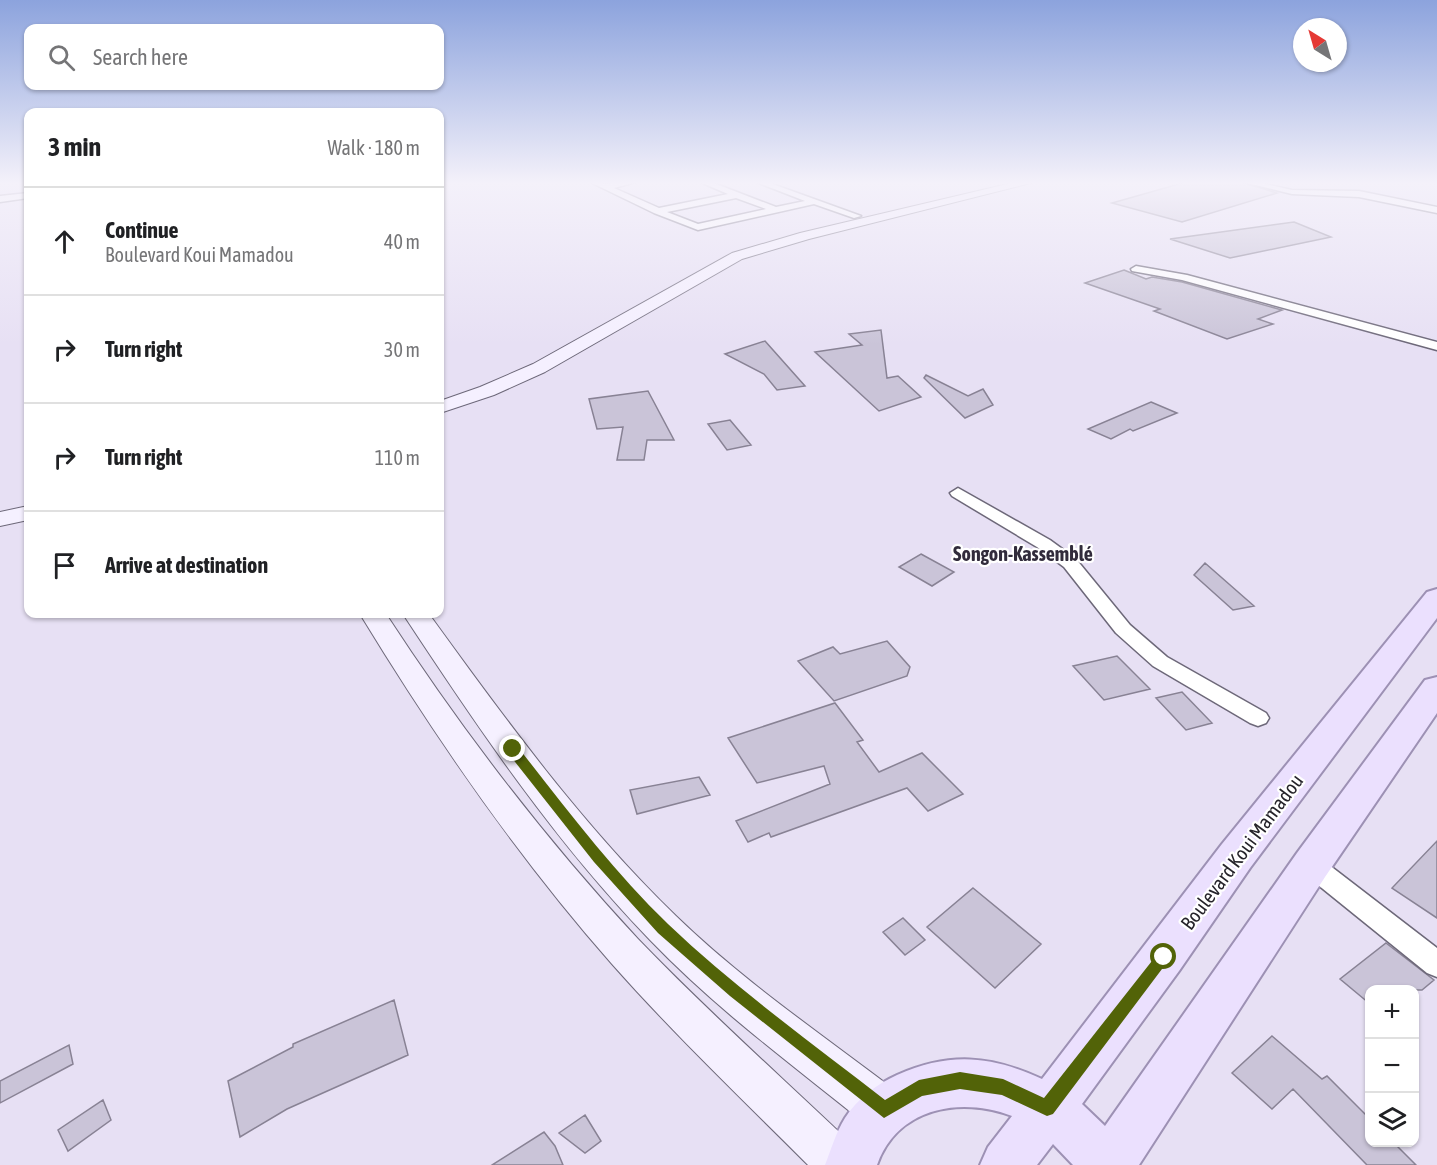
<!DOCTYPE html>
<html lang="en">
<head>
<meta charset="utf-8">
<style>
  :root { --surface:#fff; --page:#f2f2f2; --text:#202124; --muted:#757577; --line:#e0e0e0 }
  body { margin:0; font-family:"Asap Condensed",sans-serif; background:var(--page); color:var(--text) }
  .controls { position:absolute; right:18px; bottom:18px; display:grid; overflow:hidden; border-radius:12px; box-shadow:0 2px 4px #0004 }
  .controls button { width:54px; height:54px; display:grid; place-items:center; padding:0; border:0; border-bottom:2px solid var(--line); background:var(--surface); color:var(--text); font:30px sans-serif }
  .compass { position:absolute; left:1293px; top:18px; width:54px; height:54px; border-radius:50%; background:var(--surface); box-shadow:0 2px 4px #0004; rotate:323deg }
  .stop { position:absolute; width:18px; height:18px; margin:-14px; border:4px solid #526308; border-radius:50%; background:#fff }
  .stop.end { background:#526308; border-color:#fff; box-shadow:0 2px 6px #0008 }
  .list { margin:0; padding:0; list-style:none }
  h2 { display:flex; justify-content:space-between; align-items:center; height:78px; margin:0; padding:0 24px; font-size:26px }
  h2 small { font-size:20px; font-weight:400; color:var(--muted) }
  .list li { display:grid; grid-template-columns:39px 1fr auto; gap:18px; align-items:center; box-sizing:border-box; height:108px; padding:0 24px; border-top:2px solid var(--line) }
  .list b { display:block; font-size:22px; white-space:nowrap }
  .list p { margin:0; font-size:20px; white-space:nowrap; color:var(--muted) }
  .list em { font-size:20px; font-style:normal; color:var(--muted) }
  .icon { flex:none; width:33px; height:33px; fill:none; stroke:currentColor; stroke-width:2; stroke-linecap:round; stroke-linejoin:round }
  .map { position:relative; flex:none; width:1437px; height:1165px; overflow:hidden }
  .search { position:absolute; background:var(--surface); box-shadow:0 2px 4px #0004; left:24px; top:24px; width:420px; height:66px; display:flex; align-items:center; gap:15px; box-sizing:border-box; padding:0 21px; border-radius:12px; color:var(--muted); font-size:22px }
  .panel { position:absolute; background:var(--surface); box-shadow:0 2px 4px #0004; left:24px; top:108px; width:420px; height:510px; border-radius:12px }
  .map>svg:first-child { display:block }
  .building { fill:#cac4d8; stroke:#888294; stroke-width:1.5 }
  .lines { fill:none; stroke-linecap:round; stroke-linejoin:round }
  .street-casing { stroke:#6d6879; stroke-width:3 }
  .secondary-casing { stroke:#6d6879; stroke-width:2 }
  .primary-casing { stroke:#9d91b4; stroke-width:4 }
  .street { fill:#fff; fill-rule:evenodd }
  .secondary { fill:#f5f0ff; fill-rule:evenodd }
  .primary { fill:#ebe0fe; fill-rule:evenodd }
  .route { fill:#526308 }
  .labels { text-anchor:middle; stroke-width:4.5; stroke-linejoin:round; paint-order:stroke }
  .quarter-label { font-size:20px; font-weight:bold; fill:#312b3b; stroke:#fff }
  .near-street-label { font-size:20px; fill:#26242b; stroke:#fff }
</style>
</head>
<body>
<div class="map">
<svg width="1437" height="1165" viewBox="0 0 1437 1165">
  <rect width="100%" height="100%" fill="#e7e0f4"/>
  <path class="building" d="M1186 182H1241L1277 193 1182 222 1112 203Z
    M1294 222 1331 237 1230 258 1170 239Z
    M1124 270 1146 279 1152 277 1182 282 1282 310 1258 319 1273 324 1227 339 1154 311 1160 309 1085 283Z
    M881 330 887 378 898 376 921 397 879 411 815 352 862 345 849 334Z
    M765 341 805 386 777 390 764 374 725 354Z
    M926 375 968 396 983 389 993 405 965 418 924 378Z
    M648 391 674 440H647L644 460H617L623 427 597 429 589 399Z
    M1151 402 1177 413 1133 431 1130 429 1111 439 1088 429Z
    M730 420 751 445 727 450 708 424Z
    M921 554 954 572 932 586 899 567Z
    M1205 563 1254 606 1233 610 1194 575Z
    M887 641 910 667 907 676 834 701 798 661 833 647 840 654Z
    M1117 656 1150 689 1104 700 1073 666Z
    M1182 692 1212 723 1186 730 1156 698Z
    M835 703 863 740 857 742 879 772 922 753 963 794 928 811 907 788 771 837 769 833 748 842 736 821 830 784 824 766 757 783 728 738Z
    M699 777 710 795 637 814 630 790Z
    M1437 841V918L1392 888Z
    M973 888 1041 944 995 988 927 927Z
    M903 918 925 940 905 955 883 932Z
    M1386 943 1434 980 1422 990H1370V1004L1340 979Z
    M394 1000 408 1055 287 1109 240 1137 228 1081 293 1047V1044Z
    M1272 1036 1322 1079 1327 1076 1370 1119V1143H1394L1416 1165H1367L1293 1089 1272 1109 1232 1073Z
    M69 1045 73 1064 0 1103V1081Z
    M103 1100 111 1120 68 1151 58 1130Z
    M585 1115 601 1141 585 1153 559 1133Z
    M544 1132 555 1146 563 1165H492Z"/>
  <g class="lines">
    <g class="street-casing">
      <path id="street" d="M590 182 606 184 636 182 614 188 659 208 728 194 700 182H711L776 207 805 201 756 182H767L861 216 854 218 814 204 698 230 654 213ZM736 198 766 209 698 224 667 212Z
        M1243 182H1257L1292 190 1359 191 1437 207V213L1359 197 1292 194Z
        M28 193V198L0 202V196Z
        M1136 266 1187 275 1437 342V350L1182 280 1132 271 1131 269Z
        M958 488 1050 540 1076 559 1130 625 1167 657 1266 713 1269 718 1266 723 1258 726 1250 723 1153 666 1116 633 1064 567 1037 547 952 496 950 493Z
        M1311 855 1320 858 1437 948V977L1427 973 1302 872 1298 865 1302 858Z"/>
    </g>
    <g class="secondary-casing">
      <path id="secondary" d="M1016 182H1035L809 239 742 259 545 372 494 395 440 413V401L480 387 533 364 732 253 800 233Z
        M28 506V520L0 526V512Z
        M360 614H386C461 729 544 838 638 939 708 1012 784 1079 857 1149L864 1165H808C742 1099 674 1034 612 964 516 855 435 737 360 614Z
        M403 614H429C505 719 582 825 676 916 744 982 824 1036 900 1094L906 1110 900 1126 884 1132 868 1126C794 1066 716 1009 650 940 555 842 478 728 403 614Z"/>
    </g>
    <g class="primary-casing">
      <path id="primary" d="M1437 589V618L1250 868 1179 971 1082 1104 1105 1126 1297 853 1425 680 1437 677V713L1325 877 1139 1165H1073L1053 1144 1037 1165H980L988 1147 1012 1116C960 1096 897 1108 877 1165H825C831 1150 836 1132 845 1118 857 1099 877 1084 897 1075 949 1052 990 1055 1042 1079L1222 844 1427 592Z"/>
    </g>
    <use href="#street" class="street"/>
    <use href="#secondary" class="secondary"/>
    <use href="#primary" class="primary"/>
  </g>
  <linearGradient id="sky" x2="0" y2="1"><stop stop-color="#8ca3dd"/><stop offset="0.53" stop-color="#f4f1fa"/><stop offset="1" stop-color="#f4f1fa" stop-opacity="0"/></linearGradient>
  <rect width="1437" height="345" fill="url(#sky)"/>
  <path class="route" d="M513 745 517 746C565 807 612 870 668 924 735 988 812 1043 885 1100L919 1080 960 1072 1003 1079 1044 1098 1159 952 1164 950 1171 957 1053 1114 1047 1116 1002 1095 960 1089 922 1096 884 1118 730 996 658 933 594 862 508 753 507 749Z"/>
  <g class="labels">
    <g class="quarter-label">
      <text x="1023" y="561">Songon-Kassemblé</text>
    </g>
    <g class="near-street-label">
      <text transform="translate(1242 852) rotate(-53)" y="7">Boulevard Koui Mamadou</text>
    </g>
  </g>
</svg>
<div class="controls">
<button>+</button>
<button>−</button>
<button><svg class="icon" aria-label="layers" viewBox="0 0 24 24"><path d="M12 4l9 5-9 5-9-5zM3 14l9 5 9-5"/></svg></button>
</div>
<svg class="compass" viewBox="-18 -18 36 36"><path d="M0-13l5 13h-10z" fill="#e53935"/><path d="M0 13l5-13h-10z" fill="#757577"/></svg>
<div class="stop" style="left:1164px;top:957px"></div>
<div class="stop end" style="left:513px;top:749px"></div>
<div class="search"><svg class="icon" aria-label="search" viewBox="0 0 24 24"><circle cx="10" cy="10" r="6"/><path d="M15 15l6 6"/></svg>Search here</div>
<section class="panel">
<h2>3 min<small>Walk · 180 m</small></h2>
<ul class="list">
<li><svg class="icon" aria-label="ahead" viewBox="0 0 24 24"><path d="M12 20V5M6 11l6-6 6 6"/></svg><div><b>Continue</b><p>Boulevard Koui Mamadou</p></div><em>40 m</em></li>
<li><svg class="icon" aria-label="right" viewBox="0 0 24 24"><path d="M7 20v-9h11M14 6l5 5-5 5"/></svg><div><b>Turn right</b></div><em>30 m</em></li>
<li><svg class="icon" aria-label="right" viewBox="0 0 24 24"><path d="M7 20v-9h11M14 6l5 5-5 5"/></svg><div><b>Turn right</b></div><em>110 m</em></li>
<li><svg class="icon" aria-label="arrive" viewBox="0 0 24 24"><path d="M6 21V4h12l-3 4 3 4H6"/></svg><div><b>Arrive at destination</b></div></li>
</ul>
</section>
</div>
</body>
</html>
